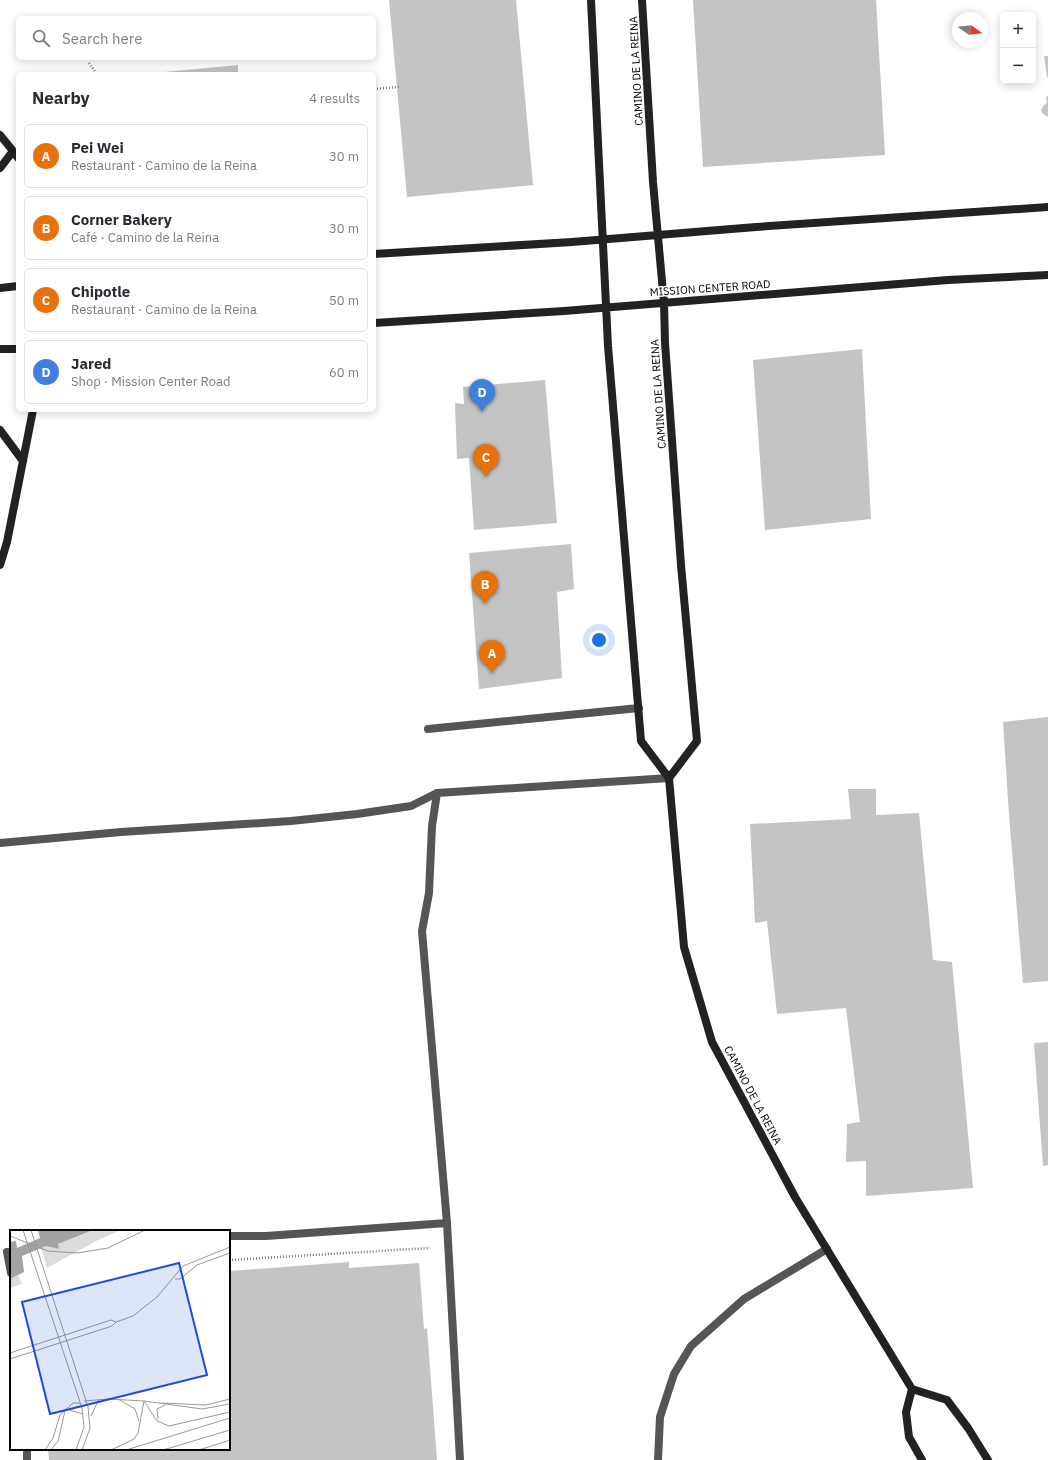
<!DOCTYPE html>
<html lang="en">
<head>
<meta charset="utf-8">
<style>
  :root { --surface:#fff; --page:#f2f2f3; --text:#2b2b33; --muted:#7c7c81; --line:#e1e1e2; --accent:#1a73e8 }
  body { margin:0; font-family:"IBM Plex Sans",sans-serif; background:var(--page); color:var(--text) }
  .controls { position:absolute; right:12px; top:12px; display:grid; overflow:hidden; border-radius:6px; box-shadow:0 2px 10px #0003 }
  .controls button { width:36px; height:36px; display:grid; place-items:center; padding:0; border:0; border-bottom:1px solid var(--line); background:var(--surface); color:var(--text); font:20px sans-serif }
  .compass { position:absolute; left:952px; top:12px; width:36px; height:36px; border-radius:50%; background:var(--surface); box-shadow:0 2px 10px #0003; rotate:104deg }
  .you { position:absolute; left:599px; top:640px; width:14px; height:14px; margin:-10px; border:3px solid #fff; border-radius:50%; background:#1a73e8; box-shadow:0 0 0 6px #1a73e833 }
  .badge { display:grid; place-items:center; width:26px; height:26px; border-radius:50%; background:var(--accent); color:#fff; font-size:13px; font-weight:700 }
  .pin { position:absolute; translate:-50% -33px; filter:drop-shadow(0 1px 2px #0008) }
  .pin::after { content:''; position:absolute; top:21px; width:14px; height:12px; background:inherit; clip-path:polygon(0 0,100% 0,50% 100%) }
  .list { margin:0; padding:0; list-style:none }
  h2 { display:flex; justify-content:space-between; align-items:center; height:52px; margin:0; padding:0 16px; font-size:17px }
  h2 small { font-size:13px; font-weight:400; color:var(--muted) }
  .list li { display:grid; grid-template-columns:26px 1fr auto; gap:12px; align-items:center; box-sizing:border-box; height:64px; margin:0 8px 8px; padding:0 8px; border:1px solid var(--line); border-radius:6px }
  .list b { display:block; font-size:15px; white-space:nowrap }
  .list p { margin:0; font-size:13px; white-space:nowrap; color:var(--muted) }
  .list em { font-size:13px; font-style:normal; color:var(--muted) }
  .icon { flex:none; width:22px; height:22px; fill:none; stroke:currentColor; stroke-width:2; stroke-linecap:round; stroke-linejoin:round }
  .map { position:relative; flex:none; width:1048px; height:1460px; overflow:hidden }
  .search { position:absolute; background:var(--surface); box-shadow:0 2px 10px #0003; left:16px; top:16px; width:360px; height:44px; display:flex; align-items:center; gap:10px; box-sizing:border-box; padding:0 14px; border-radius:6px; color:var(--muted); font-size:15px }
  .panel { position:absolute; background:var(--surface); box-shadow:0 2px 10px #0003; left:16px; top:72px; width:360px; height:340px; border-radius:6px }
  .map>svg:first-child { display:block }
  .building { fill:#c4c4c4 }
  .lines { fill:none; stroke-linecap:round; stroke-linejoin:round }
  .path { stroke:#777; stroke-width:2.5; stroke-dasharray:1 2; stroke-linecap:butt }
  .lane { stroke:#555; stroke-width:8 }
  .secondary { stroke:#222; stroke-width:8 }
  .labels { text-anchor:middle; stroke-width:3; stroke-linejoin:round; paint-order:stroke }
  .street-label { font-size:11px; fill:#000; stroke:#fff }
  .inset-road { fill:none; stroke:#999; stroke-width:1 }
  .view { fill:#1d4ed8; fill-opacity:0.15; stroke:#1d4ed8; stroke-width:2 }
  .inset-edge { fill:none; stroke:#000; stroke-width:2 }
</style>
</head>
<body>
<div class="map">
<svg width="1048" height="1460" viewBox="0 0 1048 1460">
  <rect width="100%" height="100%" fill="#fff"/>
  <path class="building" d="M389 0H516L533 185 407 197Z
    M693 0H876L885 155 703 167Z
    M1044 56H1048V77H1047Z
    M238 65V74H154V73Z
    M1048 96V117L1043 114 1041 110 1044 105 1047 103 1046 97Z
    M862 349 871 519 765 530 753 360Z
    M545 380 557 523 474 530 469 458 457 459 455 403 464 404 463 387Z
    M571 544 574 589 557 592 562 678 479 689 469 553Z
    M1048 717V981L1023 983 1009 815 1003 722Z
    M848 789H876V815L919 813 933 960 952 962 973 1188 866 1196V1161L846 1162 847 1124 860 1122 846 1008 777 1014 767 921 755 923 750 824 851 819Z
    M1048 1042V1165L1043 1166 1034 1043Z
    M349 1262V1268L419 1263 424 1329 427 1328 437 1460H49L48 1449H229V1271Z"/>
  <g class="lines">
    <path class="path" d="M89 63 97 74
      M374 89 399 87
      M229 1260 430 1248"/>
    <path class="lane" d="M428 729 639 708
      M437 793 432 826 429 893 422 931 447 1223 460 1460
      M0 843 121 832 291 821 357 814 411 806 437 793 669 778
      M229 1236H266L447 1223
      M7 1252 11 1273
      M27 1449V1460
      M658 1460 660 1417 674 1374 691 1346 744 1299 827 1249"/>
    <path class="secondary" d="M591 0 608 346 641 741 669 778 684 947 712 1042 795 1197 912 1389 947 1400 968 1428 988 1460
      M642 0 653 182 664 303 665 343 681 565 697 741 669 778
      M0 135 13 151 18 158
      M0 168 13 151
      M374 254 572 242 756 227 1048 207
      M0 288 18 286
      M374 323 564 311 948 280 1048 275
      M0 349H18
      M0 430 23 461
      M0 565 7 542 33 410
      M912 1389 906 1412 909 1437 922 1460"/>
  </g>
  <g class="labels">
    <g class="street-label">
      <text transform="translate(636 71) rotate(-93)" y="4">CAMINO DE LA REINA</text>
      <text transform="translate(710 288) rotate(-4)" y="4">MISSION CENTER ROAD</text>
      <text transform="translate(658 394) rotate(-94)" y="4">CAMINO DE LA REINA</text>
      <text transform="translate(753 1095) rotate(62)" y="4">CAMINO DE LA REINA</text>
    </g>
  </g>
  <g transform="translate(10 1230)">
    <rect width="220" height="220" fill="#fff"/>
    <path d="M83 0H111L86 11 37 38 31 18 36 16 49 19 48 14ZM8 45 12 54 0 58V49Z" fill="#dcdcdc"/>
    <path d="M28 0H83L48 14 49 19 36 16 12 26 14 42 0 49V12L6 11 7 18 30 8Z" fill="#a3a3a3"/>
    <path class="inset-road" d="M13 0 72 178 74 197 66 220M21 0 78 177 80 198 72 220M0 6 38 21 67 23 98 18 135 0M165 49H170L187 35 220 23M0 123 101 90 106 92M0 129 102 96 106 92 123 86 147 67 173 36 220 17M108 169 125 179 129 191M74 171 98 169 134 171M134 171 192 179 220 174M134 171 147 191 159 196 220 182M152 173 196 175 220 169M56 179 73 184M81 186 89 169M148 189 147 179 155 175M35 220 43 208 50 185 63 173H70M41 220 48 211 55 181M101 220 124 209 128 203 134 171M116 220 220 188M153 220 220 200M189 220 220 210"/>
    <path class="view" d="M169 33 197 145 40 184 12 72Z"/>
    <rect width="220" height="220" class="inset-edge"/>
  </g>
</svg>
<div class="controls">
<button>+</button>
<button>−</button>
</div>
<svg class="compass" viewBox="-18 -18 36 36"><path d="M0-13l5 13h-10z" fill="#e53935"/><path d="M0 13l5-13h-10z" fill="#7c7c81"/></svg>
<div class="you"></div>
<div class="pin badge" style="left:492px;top:673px;background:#e8710a">A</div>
<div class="pin badge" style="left:485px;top:604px;background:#e8710a">B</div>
<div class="pin badge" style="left:486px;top:477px;background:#e8710a">C</div>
<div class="pin badge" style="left:482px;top:412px;background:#3f7fe0">D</div>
<div class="search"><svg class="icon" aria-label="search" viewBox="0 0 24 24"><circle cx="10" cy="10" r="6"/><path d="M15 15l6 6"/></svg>Search here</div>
<section class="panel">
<h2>Nearby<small>4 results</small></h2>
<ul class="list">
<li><span class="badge" style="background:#e8710a">A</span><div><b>Pei Wei</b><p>Restaurant · Camino de la Reina</p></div><em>30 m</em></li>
<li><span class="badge" style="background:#e8710a">B</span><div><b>Corner Bakery</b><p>Café · Camino de la Reina</p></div><em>30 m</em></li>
<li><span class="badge" style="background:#e8710a">C</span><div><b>Chipotle</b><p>Restaurant · Camino de la Reina</p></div><em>50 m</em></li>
<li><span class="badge" style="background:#3f7fe0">D</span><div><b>Jared</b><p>Shop · Mission Center Road</p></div><em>60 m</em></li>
</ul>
</section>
</div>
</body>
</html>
